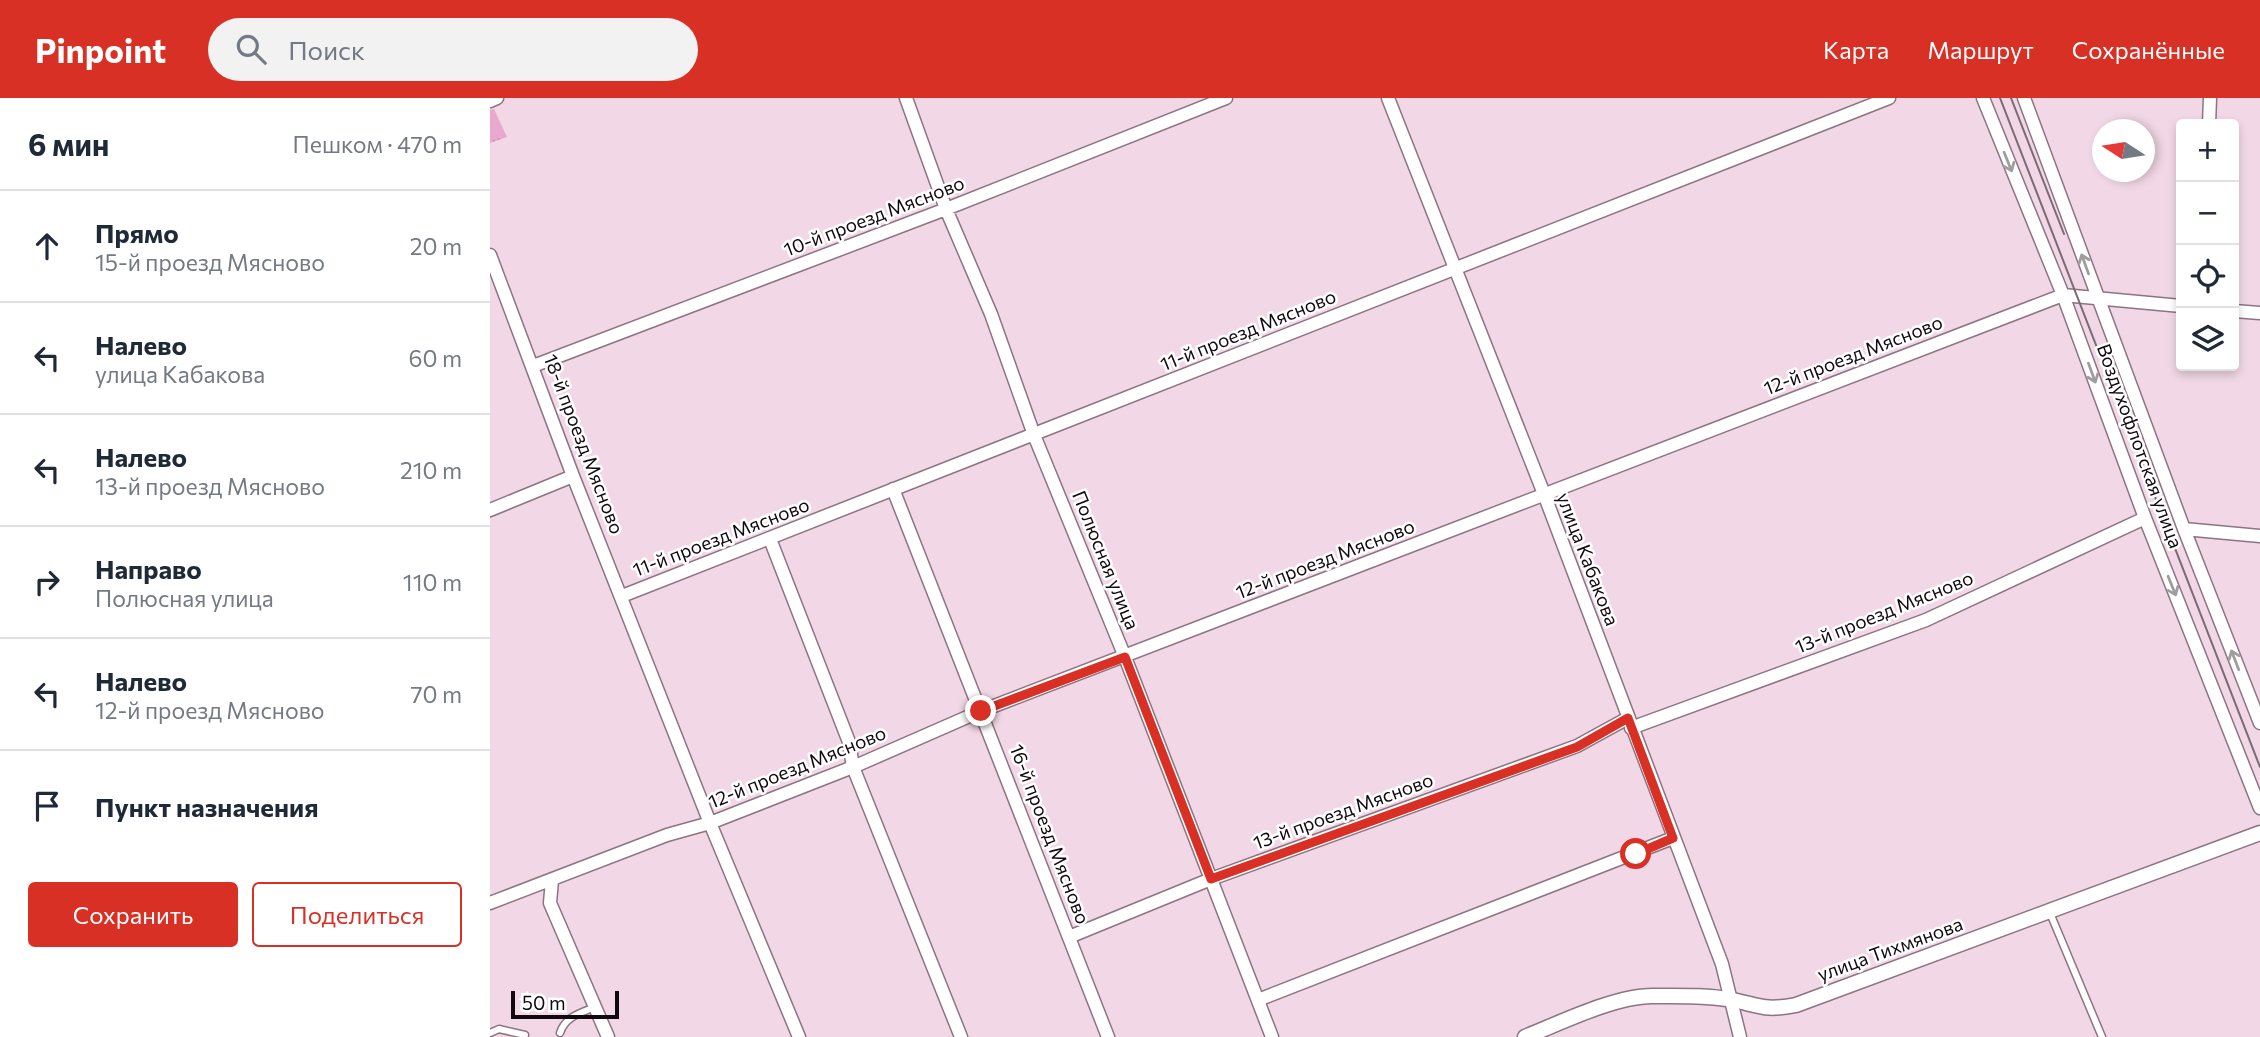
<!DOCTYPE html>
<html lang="ru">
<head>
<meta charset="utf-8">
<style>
  :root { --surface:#fff; --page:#f2f2f3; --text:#1f2937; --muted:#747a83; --line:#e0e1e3; --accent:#d93025 }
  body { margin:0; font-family:Commissioner,sans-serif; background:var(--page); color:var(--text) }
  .controls { position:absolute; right:21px; top:21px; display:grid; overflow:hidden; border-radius:7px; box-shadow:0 4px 10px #0003 }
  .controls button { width:63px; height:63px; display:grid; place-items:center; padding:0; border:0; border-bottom:2px solid var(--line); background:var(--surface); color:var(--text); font:35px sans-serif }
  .compass { position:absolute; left:1602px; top:21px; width:63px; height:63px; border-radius:50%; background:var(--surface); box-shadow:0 4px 10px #0003; rotate:282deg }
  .scale { position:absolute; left:21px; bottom:18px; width:108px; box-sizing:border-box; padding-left:7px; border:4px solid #11090e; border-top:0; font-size:19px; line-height:24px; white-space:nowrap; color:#11090e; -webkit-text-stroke:5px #fff; paint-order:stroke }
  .stop { position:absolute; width:21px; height:21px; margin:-16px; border:5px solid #d93025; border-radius:50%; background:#fff }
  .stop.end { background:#d93025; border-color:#fff; box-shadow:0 2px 7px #0008 }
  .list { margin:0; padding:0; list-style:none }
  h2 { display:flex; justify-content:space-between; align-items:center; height:91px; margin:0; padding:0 28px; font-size:30px }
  h2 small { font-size:23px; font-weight:400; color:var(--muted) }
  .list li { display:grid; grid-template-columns:46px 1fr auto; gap:21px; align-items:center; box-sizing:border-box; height:112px; padding:0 28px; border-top:2px solid var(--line) }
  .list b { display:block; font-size:26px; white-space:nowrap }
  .list p { margin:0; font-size:23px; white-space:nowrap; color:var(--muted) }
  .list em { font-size:23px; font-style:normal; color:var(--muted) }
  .actions { display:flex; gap:14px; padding:21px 28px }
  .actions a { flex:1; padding:16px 0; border:2px solid var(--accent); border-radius:7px; text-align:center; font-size:24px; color:var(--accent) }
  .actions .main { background:var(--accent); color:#fff }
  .icon { flex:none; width:38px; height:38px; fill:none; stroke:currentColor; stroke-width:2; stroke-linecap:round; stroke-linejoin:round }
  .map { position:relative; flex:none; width:1770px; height:939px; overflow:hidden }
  header { display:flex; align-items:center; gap:42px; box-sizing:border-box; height:98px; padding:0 35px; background:var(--accent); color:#fff }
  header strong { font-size:33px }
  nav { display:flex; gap:38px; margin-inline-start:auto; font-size:24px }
  .search { width:490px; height:63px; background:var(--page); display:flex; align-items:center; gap:18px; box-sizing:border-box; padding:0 24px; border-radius:38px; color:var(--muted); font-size:26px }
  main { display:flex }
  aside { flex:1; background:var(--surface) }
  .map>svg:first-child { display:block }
  .park { fill:url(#park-tufts) }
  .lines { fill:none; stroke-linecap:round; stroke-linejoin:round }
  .service-casing { stroke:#8c7481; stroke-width:9 }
  .minor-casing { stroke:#8c7481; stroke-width:15 }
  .tertiary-casing { stroke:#8c7481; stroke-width:17 }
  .service { stroke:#fff; stroke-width:6 }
  .minor { stroke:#fff; stroke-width:12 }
  .tertiary { stroke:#fff; stroke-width:14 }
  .tram { stroke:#7b6b74; stroke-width:2 }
  .oneway { stroke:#a09d9f }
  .route { stroke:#d93025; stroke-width:9 }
  .labels { text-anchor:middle; stroke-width:5; stroke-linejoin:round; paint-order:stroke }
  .street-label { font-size:19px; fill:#11090e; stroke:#fff }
</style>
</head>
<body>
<header>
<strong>Pinpoint</strong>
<div class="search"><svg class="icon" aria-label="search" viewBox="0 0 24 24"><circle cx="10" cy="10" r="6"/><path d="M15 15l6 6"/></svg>Поиск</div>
<nav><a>Карта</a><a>Маршрут</a><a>Сохранённые</a></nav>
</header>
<main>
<aside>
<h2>6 мин<small>Пешком · 470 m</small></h2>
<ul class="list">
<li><svg class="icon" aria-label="ahead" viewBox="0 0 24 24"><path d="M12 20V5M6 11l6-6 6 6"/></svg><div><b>Прямо</b><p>15-й проезд Мясново</p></div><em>20 m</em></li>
<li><svg class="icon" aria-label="left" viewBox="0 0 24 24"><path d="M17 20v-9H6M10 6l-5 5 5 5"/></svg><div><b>Налево</b><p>улица Кабакова</p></div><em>60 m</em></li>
<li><svg class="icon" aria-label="left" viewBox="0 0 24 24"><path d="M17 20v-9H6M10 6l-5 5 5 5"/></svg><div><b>Налево</b><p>13-й проезд Мясново</p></div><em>210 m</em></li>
<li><svg class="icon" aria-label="right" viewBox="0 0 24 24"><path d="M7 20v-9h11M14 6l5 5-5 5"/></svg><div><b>Направо</b><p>Полюсная улица</p></div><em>110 m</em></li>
<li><svg class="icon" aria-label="left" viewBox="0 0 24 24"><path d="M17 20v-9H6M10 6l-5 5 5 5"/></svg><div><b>Налево</b><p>12-й проезд Мясново</p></div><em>70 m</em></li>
<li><svg class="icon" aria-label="arrive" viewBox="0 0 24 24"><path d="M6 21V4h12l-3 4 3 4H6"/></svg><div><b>Пункт назначения</b></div></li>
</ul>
<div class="actions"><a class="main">Сохранить</a><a>Поделиться</a></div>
</aside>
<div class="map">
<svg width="1770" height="939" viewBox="0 0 1770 939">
  <defs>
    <pattern id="park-tufts" width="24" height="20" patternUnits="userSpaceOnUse" patternTransform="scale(1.75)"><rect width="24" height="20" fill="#e9a8cd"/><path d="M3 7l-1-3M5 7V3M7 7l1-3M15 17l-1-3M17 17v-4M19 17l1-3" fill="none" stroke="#c78faf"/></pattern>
  </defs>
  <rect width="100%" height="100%" fill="#f2d8e6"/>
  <path class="park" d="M4 11 17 39 0 45V12Z"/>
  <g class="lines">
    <g class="service-casing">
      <path id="service" d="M1560 815 1612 939
        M0 935 9 931 35 937
        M70 935C75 919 90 915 105 909"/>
    </g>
    <g class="minor-casing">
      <path id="minor" d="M416 0 456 111 501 216 544 337 635 559 782 939
        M898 0 1054 396 1232 866 1250 939
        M1493 0 1573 197 1655 420 1770 710
        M1534 0 1694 431 1770 625
        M0 3 7 0
        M1719 26 1720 0
        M0 157 83 378 220 725 309 939
        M1744 213 1770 215
        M43 268 456 111 736 0
        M403 391 618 939
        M0 412 83 378
        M1694 431 1770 438
        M280 441 359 644 363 669 471 939
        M132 498 1399 0
        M1141 630 1436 522 1655 420
        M62 782 60 805 118 939
        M0 805 177 737 220 725 363 669 491 613 1573 197 1691 208
        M579 839 721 781 1087 648 1138 620
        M768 902 1183 740"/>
    </g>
    <g class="tertiary-casing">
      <path id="tertiary" d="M1035 939C1070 925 1125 898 1162 898 1188 898 1217 897 1243 902 1271 908 1275 913 1306 907L1770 735"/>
    </g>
    <use href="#service" class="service"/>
    <use href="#minor" class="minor"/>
    <use href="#tertiary" class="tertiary"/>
    <path class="tram" d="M1510 0 1770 669
      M1521 0 1574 136"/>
  </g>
  <defs><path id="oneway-shaft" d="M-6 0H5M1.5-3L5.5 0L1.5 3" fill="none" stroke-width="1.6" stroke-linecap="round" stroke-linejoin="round" transform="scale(1.75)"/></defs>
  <g class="oneway">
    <use href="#oneway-shaft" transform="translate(1518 64) rotate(68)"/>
    <use href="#oneway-shaft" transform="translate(1595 166) rotate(-110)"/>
    <use href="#oneway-shaft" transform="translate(1602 275) rotate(70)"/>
    <use href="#oneway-shaft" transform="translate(1682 488) rotate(68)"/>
    <use href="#oneway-shaft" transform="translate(1745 562) rotate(-111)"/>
  </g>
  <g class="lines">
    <path class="route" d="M491 613 635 559 721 781 1087 649 1138 620 1183 740 1146 756"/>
  </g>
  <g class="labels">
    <g class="street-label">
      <text transform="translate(384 118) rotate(-21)" y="7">10-й проезд Мясново</text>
      <text transform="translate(758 232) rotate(-22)" y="7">11-й проезд Мясново</text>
      <text transform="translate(1363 257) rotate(-21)" y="7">12-й проезд Мясново</text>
      <text transform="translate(94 346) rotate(69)" y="7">18-й проезд Мясново</text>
      <text transform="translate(1650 348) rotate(70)" y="7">Воздухофлотская улица</text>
      <text transform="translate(231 439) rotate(-21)" y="7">11-й проезд Мясново</text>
      <text transform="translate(835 461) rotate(-21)" y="7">12-й проезд Мясново</text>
      <text transform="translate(1098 461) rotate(69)" y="7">улица Кабакова</text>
      <text transform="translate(616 462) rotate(68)" y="7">Полюсная улица</text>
      <text transform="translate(1394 514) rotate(-22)" y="7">13-й проезд Мясново</text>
      <text transform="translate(307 669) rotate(-22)" y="7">12-й проезд Мясново</text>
      <text transform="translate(853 713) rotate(-20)" y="7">13-й проезд Мясново</text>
      <text transform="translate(560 736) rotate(69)" y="7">16-й проезд Мясново</text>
      <text transform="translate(1400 851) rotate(-20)" y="7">улица Тихмянова</text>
    </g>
  </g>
</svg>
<div class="controls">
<button>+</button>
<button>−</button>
<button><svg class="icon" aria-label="locate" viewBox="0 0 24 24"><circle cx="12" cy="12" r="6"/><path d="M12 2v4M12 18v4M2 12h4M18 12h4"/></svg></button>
<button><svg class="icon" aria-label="layers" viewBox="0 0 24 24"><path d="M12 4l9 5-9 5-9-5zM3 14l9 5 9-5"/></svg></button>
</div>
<svg class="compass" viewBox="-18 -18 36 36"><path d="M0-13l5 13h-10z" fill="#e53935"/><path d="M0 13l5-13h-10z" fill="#747a83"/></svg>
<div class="scale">50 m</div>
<div class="stop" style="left:1146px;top:756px"></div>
<div class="stop end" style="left:491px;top:613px"></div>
</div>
</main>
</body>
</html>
